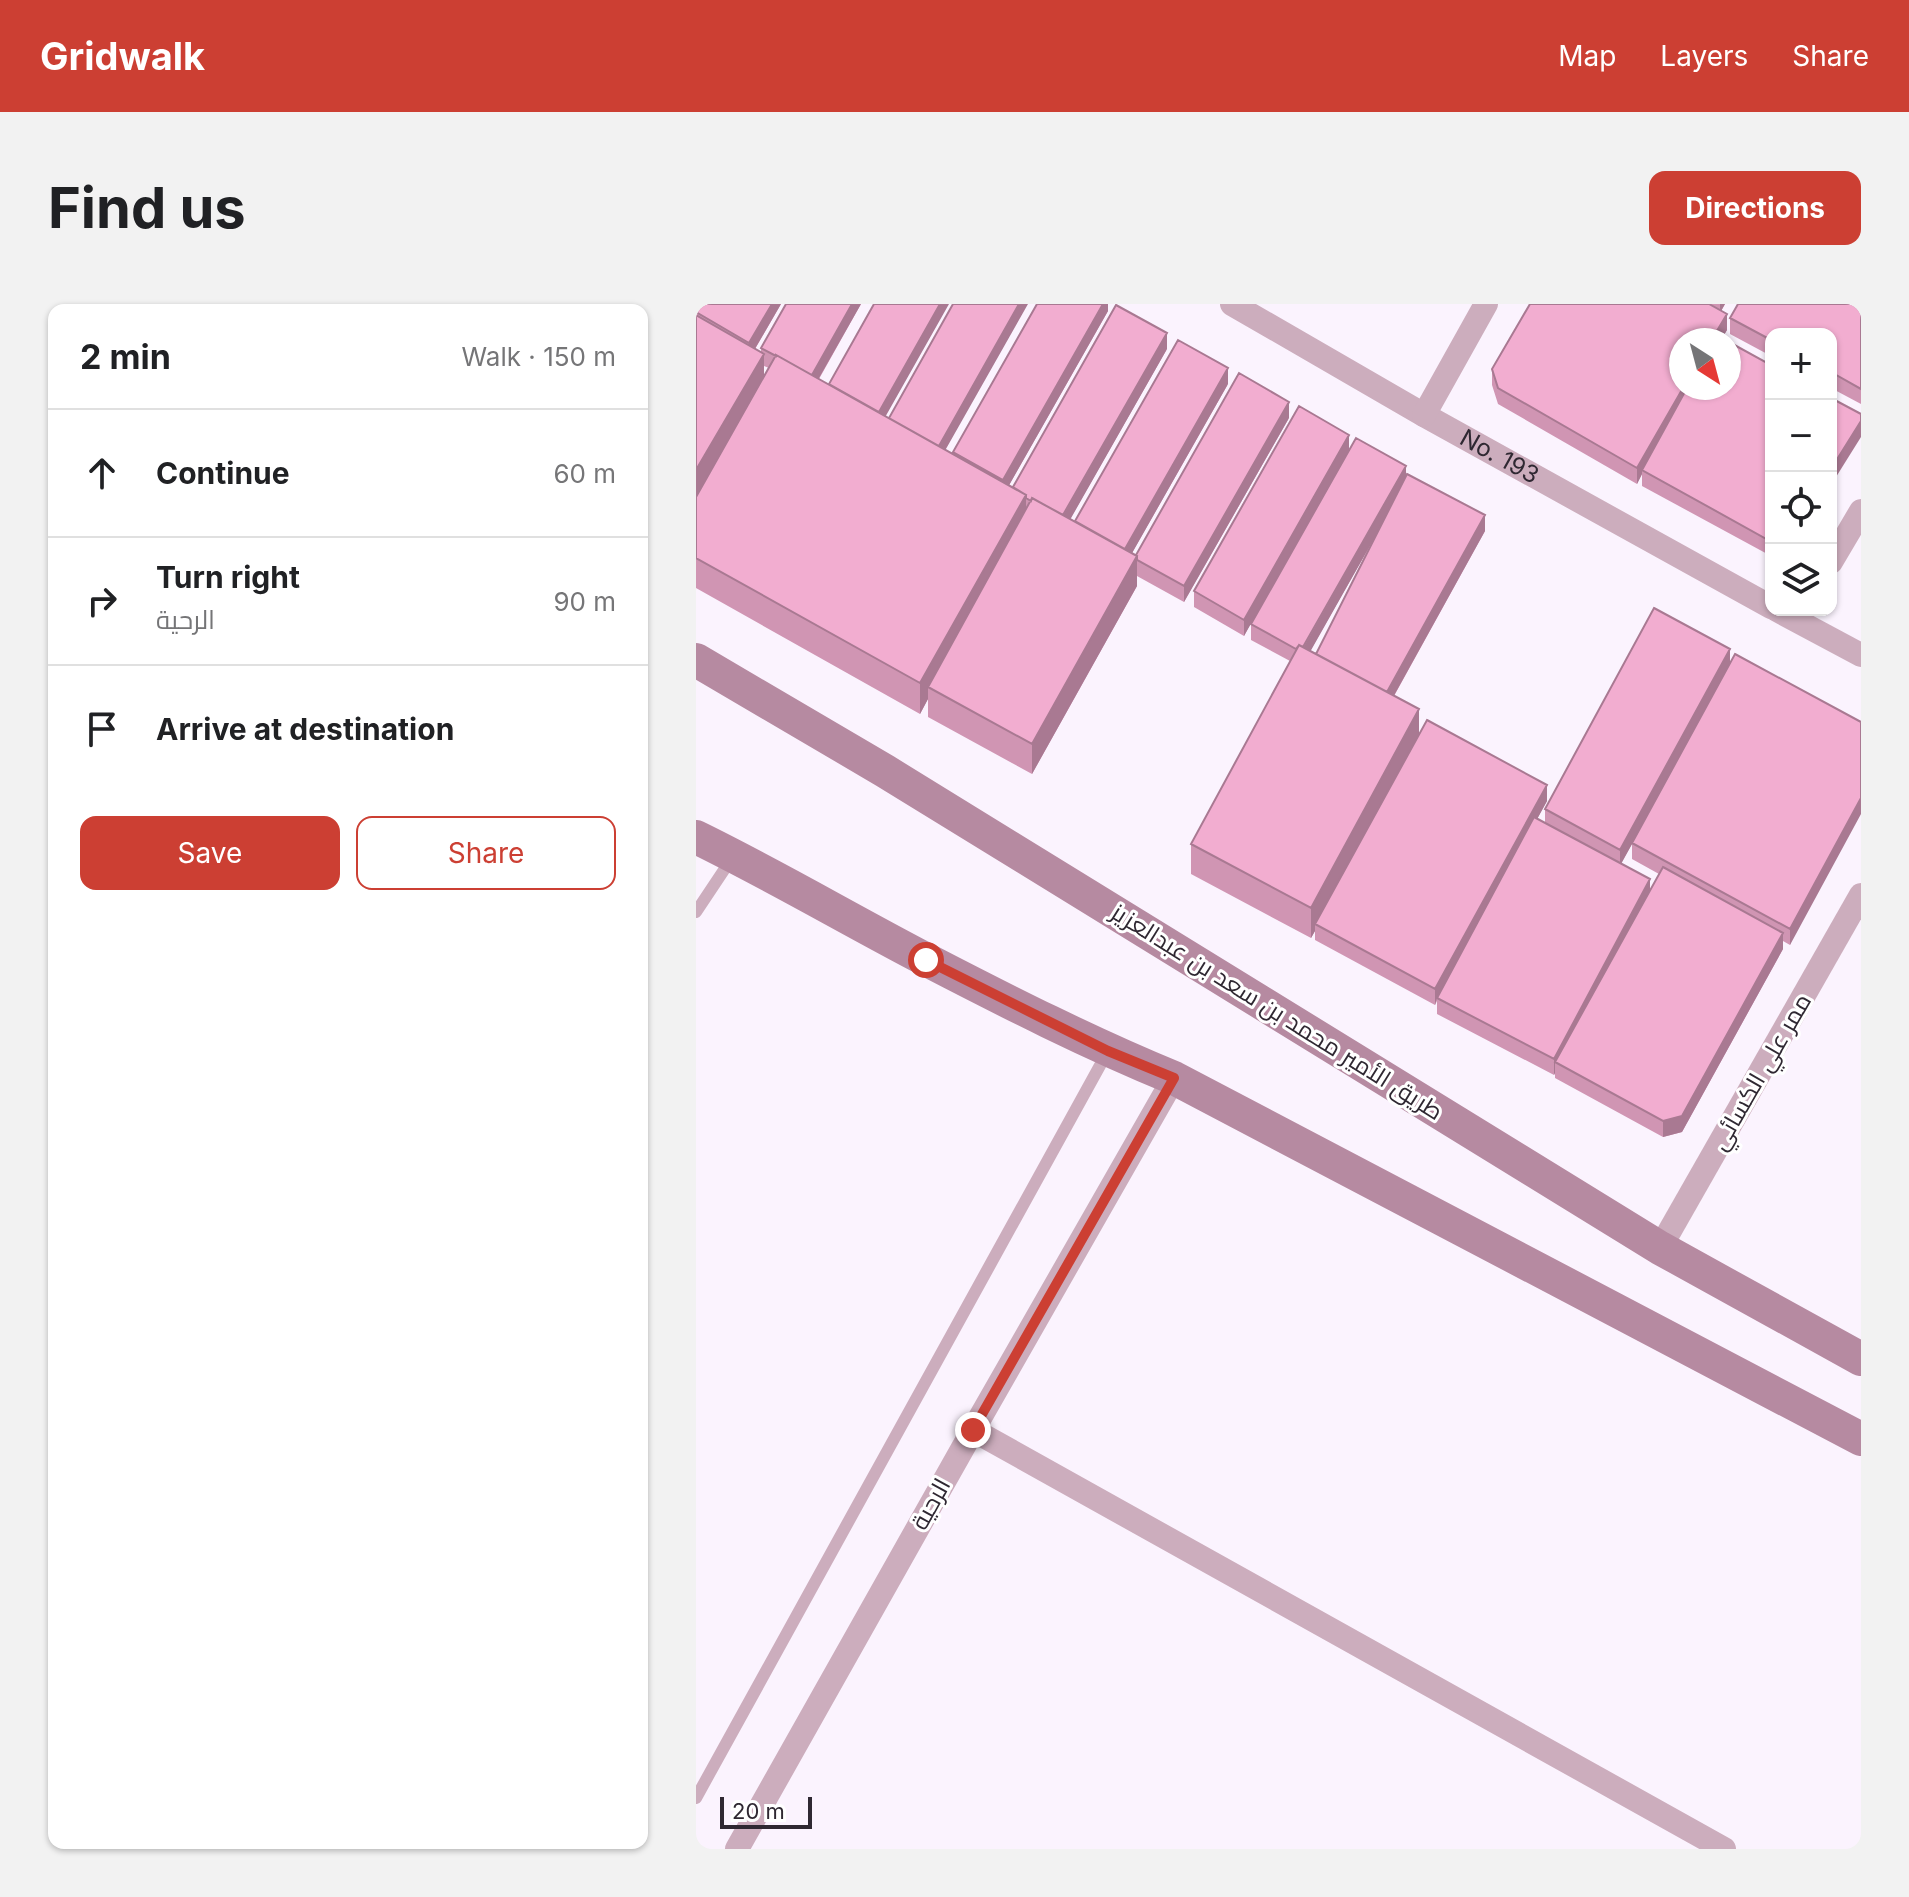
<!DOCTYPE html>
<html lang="en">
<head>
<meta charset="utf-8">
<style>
  :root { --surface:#fff; --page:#f2f2f2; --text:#202124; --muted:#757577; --line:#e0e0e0; --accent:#cc3f33 }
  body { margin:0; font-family:Inter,Cairo,sans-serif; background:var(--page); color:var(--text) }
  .controls { position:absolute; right:24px; top:24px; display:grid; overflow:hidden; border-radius:16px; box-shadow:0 2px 6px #0004 }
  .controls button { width:72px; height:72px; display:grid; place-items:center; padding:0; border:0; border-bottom:2px solid var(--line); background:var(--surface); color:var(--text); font:40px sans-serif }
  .compass { position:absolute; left:973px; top:24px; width:72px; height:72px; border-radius:50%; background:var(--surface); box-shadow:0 2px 6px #0004; rotate:144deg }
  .scale { position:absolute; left:24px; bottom:20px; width:92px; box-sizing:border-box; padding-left:8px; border:4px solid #2f2832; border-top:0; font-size:22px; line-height:28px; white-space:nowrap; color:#2f2832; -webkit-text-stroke:6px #fff; paint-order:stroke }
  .stop { position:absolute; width:24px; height:24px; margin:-18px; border:6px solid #cc3f33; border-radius:50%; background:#fff }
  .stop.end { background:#cc3f33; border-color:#fff; box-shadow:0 2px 8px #0008 }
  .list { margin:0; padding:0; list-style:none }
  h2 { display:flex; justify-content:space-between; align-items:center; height:104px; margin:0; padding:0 32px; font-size:34px }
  h2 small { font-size:26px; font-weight:400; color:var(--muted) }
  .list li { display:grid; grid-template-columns:52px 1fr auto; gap:24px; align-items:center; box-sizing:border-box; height:128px; padding:0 32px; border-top:2px solid var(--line) }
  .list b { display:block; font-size:30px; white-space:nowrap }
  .list p { margin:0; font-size:26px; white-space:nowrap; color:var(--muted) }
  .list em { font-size:26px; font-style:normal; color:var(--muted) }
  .actions { display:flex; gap:16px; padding:24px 32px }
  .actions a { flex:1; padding:18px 0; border:2px solid var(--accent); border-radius:16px; text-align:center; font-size:28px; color:var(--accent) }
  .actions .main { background:var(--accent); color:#fff }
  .icon { flex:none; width:44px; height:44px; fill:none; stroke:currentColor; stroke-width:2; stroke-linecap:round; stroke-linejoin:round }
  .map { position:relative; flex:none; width:1165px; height:1545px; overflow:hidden; border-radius:16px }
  header { display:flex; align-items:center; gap:48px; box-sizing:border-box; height:112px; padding:0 40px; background:var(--accent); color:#fff }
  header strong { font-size:38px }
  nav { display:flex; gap:44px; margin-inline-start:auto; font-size:28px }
  .intro { display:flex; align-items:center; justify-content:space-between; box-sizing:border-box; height:192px; padding:0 48px }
  h1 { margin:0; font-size:56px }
  .button { padding:20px 36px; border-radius:16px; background:var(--accent); color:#fff; font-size:28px; font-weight:700 }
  main { display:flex; gap:48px; padding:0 48px }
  aside { flex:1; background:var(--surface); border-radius:16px; box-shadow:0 2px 6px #0004 }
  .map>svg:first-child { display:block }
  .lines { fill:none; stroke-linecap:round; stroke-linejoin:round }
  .service { stroke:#ccadbd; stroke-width:12 }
  .minor { stroke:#ccadbd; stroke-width:24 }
  .secondary { stroke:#b68aa1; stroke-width:34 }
  .wall { fill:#d095b3; fill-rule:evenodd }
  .shaded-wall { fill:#a97992 }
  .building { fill:#f2add0; stroke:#a97992; stroke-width:2 }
  .route { stroke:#cc3f33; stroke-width:10 }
  .labels { text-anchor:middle; stroke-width:6; stroke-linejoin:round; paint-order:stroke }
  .street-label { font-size:24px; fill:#2f2832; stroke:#fff }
</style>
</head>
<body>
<header>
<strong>Gridwalk</strong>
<nav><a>Map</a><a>Layers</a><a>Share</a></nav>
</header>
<div class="intro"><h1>Find us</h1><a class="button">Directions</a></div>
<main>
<aside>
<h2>2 min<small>Walk · 150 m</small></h2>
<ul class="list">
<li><svg class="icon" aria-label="ahead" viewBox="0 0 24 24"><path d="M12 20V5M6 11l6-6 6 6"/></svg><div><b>Continue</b></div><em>60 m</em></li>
<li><svg class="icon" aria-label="right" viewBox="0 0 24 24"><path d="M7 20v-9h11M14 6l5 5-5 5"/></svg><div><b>Turn right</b><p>الرحية</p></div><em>90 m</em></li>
<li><svg class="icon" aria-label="arrive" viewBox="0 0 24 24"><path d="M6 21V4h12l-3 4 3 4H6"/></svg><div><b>Arrive at destination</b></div></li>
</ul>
<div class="actions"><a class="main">Save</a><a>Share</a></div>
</aside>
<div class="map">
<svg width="1165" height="1545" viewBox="0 0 1165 1545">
  <rect width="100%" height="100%" fill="#fbf3fe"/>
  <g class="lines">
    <path class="service" d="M0 608 36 554
      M0 1494 412 747"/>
    <g class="minor">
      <path id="s1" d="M536 0 728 111 1075 303"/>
      <path d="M728 111 790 0"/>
      <path d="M1135 258 1165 207"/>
      <path d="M1081 306 1165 351"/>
      <path d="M964 944 1165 591"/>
      <path d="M277 1126 1028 1545"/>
      <path d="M41 1545 277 1126 478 774"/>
    </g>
    <path class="secondary" d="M0 356 189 467 964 944 1165 1055
      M0 533C78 571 154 616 231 656 312 698 393 739 478 774L1165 1135"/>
  </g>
  <path class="wall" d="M0 0H85L59 45 65 49V44L165 0 123 75 257 150V148L412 0V7L313 181 317 183 471 45 374 215 379 217 532 80 436 249 440 251 593 114 488 298 441 272V282L336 470 232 413V395L224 410 0 284ZM68 62 73 64 68 73Z
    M834 0H1029L1025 7 1031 26 1026 34 985 36 1075 61V252L946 182V170L941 180 802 100 796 81V65Z
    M1165 0V100L1135 84V30H1075V52L1034 30V14Z
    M653 131 548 332 498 303V287Z
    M710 171 789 227 698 392 723 430 851 497 841 515 849 519V505L1034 359 1165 418 1094 641 1087 637V645L986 828 967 833 859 774V769L858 771 741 710V697L739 701 619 636V627L615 634 495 570V540L594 357 555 336V320ZM675 240 620 350 614 347ZM936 540V555L963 570 954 587 925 559Z"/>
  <path class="shaded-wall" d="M76 0H85L53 55V39Z
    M156 0H165L115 88V72Z
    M244 0H253L183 124V108Z
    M323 0H332L242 159V143Z
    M407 0H412V7L307 192V176Z
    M1024 0H1029L1024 9Z
    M1031 10V26L1025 36 1019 30Z
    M471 29V45L366 230V214Z
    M68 50V80L0 196V166Z
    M532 64V80L427 265V249Z
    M987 84H997L946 166V170L941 180V164Z
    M593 98V114L488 298V282Z
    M1165 117V133L1135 181V165Z
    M653 131V147L548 332V316Z
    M710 162V178L605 364V348Z
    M330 191V221L232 383V395L224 410V379Z
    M789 211V227L685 415V399Z
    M441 252V282L336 470V440Z
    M1034 345V361L924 562V546Z
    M723 405V435L619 620V627L615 634V604Z
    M851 481V497L743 694H741L739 701V685Z
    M1165 494V510L1094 641V625Z
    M954 575V591L859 758V769L858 771V755Z
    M1087 629V645L986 828 967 833V817Z"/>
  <path class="building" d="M0 0H76L53 39 0 8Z
    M90 0H156L116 71 80 51V52L65 44Z
    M178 0H244L183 108 133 80Z
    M257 0H323L243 142 193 114Z
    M341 0H407L307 176 257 148Z
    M834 0H1013L1031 10 1019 30 1030 36H985V84H987L941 164 802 84 796 65Z
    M1042 0H1165V85L1135 68V30H1075V36L1034 14Z
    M420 1 471 29 367 211 336 194 335 197 330 194V191L317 183Z
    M0 11 68 50 0 166Z
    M482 36 532 64 429 245 379 217Z
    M1033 38 1075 61 1074 237 946 166 991 84H1033Z
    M80 51 330 191 224 379 0 254V193Z
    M543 69 593 98 488 282 441 256V252L440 251Z
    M1135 94 1165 110V117L1135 165Z
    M603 102 653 131 548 316 498 287Z
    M660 134 710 162 607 343 603 341 600 345 555 320Z
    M711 170 789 211 691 388 620 350Z
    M336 194 441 252 336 440 232 383Z
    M958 304 1034 345 924 546 849 505Z
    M603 341 723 405 615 604 495 540Z
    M1039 350 1165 418V494L1094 625 936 539Z
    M731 416 851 481 739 685 619 620Z
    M838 513 954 575 858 755 741 694Z
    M967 563 1087 629 986 812 967 817 859 758Z"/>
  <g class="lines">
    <path class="route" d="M230 656 412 747 478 774 277 1126"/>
  </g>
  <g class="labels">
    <g class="street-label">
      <text dy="8" stroke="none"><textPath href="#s1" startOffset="308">No. 193</textPath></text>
      <text transform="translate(581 708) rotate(32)" y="8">طريق الأمير محمد بن سعد بن عبدالعزيز</text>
      <text transform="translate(1065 768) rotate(-60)" y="8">ممر علي الكسائي</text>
      <text transform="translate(235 1200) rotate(-61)" y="8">الرحية</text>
    </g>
  </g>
</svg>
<div class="controls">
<button>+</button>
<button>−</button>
<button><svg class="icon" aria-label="locate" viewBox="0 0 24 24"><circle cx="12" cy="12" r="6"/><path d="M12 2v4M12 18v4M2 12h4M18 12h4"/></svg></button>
<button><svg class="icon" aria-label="layers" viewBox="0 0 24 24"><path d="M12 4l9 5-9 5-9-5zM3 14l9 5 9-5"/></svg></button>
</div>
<svg class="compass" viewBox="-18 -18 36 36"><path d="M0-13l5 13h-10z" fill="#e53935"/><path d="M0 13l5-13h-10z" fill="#757577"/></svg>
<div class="scale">20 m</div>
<div class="stop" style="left:230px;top:656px"></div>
<div class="stop end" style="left:277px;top:1126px"></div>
</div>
</main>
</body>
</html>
